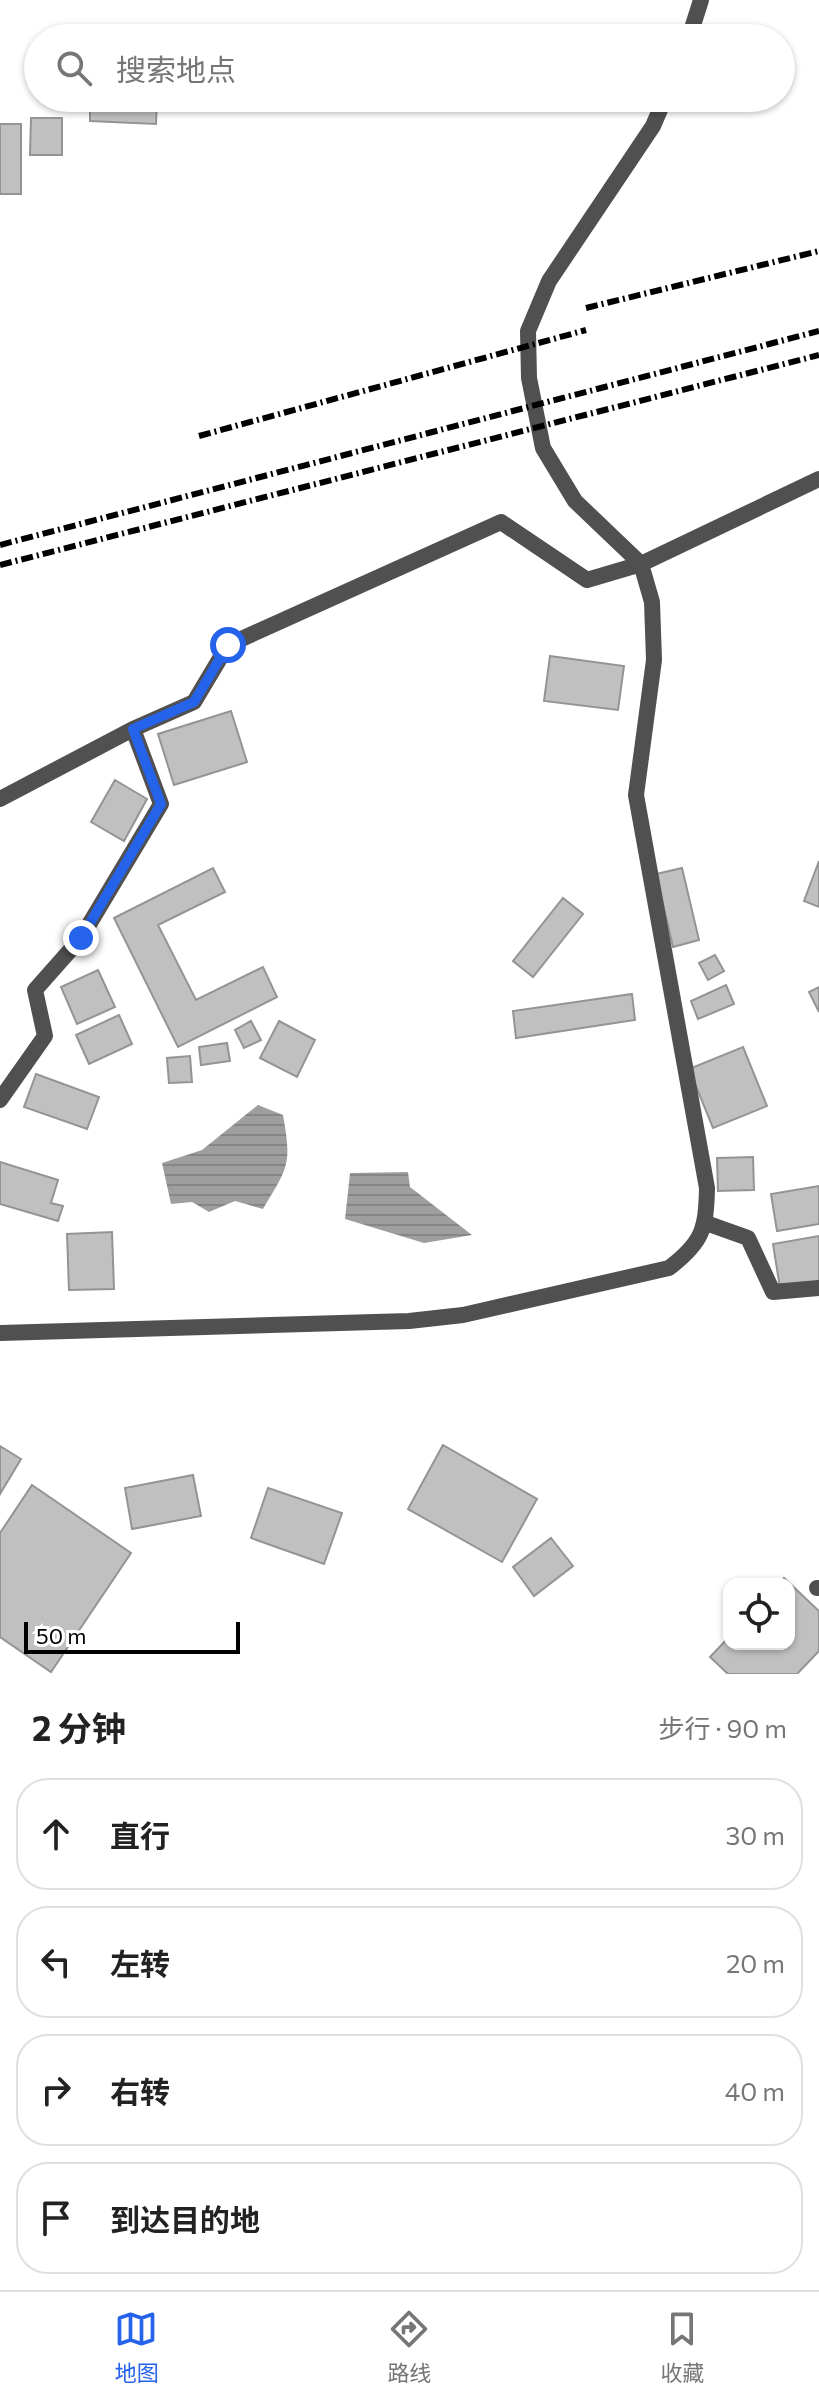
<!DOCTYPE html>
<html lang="zh">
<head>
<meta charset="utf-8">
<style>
  :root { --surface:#fff; --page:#f6f6f6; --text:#222; --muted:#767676; --line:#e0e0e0; --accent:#2563eb }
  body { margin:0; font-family:Commissioner,"Noto Sans SC",sans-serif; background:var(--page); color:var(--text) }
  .controls { position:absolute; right:24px; bottom:24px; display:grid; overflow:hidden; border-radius:16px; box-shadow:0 2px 6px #0004 }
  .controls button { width:72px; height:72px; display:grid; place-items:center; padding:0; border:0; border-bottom:2px solid var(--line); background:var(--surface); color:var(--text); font:40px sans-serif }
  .scale { position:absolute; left:24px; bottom:20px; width:216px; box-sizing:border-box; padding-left:8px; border:4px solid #000; border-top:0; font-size:22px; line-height:28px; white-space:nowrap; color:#000; -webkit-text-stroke:6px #fff; paint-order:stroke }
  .stop { position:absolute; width:24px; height:24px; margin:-18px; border:6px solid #2563eb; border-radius:50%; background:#fff }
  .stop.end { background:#2563eb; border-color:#fff; box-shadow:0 2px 8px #0008 }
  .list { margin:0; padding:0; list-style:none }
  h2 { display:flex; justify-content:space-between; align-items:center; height:104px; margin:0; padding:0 32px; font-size:34px }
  h2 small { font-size:26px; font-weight:400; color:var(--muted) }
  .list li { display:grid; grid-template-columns:52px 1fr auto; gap:24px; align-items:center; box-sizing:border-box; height:112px; margin:0 16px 16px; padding:0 16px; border:2px solid var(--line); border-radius:32px }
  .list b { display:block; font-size:30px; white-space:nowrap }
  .list em { font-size:26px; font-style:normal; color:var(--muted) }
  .icon { flex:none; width:44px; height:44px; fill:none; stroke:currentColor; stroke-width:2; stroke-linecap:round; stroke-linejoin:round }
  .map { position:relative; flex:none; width:819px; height:1674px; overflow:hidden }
  .search { position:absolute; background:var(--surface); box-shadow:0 2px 6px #0004; left:24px; right:24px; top:24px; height:88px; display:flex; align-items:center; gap:20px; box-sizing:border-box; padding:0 28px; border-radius:44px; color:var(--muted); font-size:30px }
  .sheet { height:616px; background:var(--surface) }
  nav { display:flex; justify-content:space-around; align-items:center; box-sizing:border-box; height:112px; border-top:2px solid var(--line); background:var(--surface); font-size:22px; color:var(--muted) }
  nav a { display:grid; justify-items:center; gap:4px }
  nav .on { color:var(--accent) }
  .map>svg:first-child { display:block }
  .water { fill:url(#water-rules) }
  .building { fill:#c0c0c0; stroke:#949494; stroke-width:2 }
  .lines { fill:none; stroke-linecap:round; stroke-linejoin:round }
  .minor { stroke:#505050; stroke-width:16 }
  .rail { stroke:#000; stroke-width:6; stroke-dasharray:12 4 2 4; stroke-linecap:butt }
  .route { stroke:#2563eb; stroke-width:10 }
</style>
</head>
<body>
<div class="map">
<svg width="819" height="1674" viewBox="0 0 819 1674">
  <defs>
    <pattern id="water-rules" width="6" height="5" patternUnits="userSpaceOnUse" patternTransform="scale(2)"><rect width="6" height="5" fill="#9e9e9e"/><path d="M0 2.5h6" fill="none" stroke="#868686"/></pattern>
  </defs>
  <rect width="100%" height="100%" fill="#fff"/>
  <path class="water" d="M258 1105 283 1115C292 1165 288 1167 263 1209L235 1201 209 1212 192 1202 171 1204 162 1163 202 1150Z
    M408 1172 410 1187 472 1235 424 1243 345 1219 350 1173Z"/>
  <path class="building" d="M90 98H157L156 124 90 121Z
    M31 118H62V155H30Z
    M0 124H21V194H0Z
    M550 656 624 666 618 710 544 701Z
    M231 711 247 762 174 785 158 734Z
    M115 780 147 799 124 841 91 822Z
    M819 861V907L804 901Z
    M213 868 225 892 158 925 196 1000 263 967 277 997 178 1047 114 918Z
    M682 868 699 940 673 947 656 874Z
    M563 898 583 914 533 977 513 961Z
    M715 955 724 971 708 980 699 963Z
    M98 970 115 1007 77 1024 61 987Z
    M726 985 734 1004 698 1019 691 1001Z
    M819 987V1012L809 992Z
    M632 994 635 1020 516 1038 513 1011Z
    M119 1015 132 1044 89 1064 76 1035Z
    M251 1021 261 1040 244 1048 235 1030Z
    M279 1021 315 1040 297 1077 260 1058Z
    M227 1043 230 1061 201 1065 199 1047Z
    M743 1047 767 1106 713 1128 689 1069Z
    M190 1056 192 1082 169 1083 167 1058Z
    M36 1074 99 1097 87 1129 24 1107Z
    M753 1157 754 1190 718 1191 717 1158Z
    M0 1162 58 1180 51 1203 63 1206 58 1221 0 1204Z
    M819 1186V1224L777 1231 771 1194Z
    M112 1232 114 1289 69 1290 67 1234Z
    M819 1236V1281L780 1288 773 1244Z
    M443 1445 537 1499 502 1562 408 1509Z
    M0 1446 21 1459 0 1494Z
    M193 1475 201 1516 132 1529 125 1488Z
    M32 1485 131 1553 51 1672 0 1637V1533Z
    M268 1488 342 1513 324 1564 251 1538Z
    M551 1538 573 1566 534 1596 513 1567Z
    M784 1578 819 1611V1651L797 1674H728L710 1657 729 1637V1644H789V1584H778Z"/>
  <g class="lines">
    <path class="minor" d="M689 38 701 0
      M0 799 133 729
      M0 1100 45 1036 35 990 81 938 161 804 133 729 194 702 228 645 501 522 587 580 641 564 819 479
      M706 1223 748 1238 773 1292 819 1288
      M0 1333 409 1321 463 1315 669 1268C703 1242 706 1229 707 1188L636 795 654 660 652 602 641 564 575 501 543 448 529 378 528 331 549 281 653 126 665 98
      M817 1588H819"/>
    <path class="rail" d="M586 308 819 251
      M199 436 586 330
      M0 545 819 331
      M0 565 819 355"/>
  </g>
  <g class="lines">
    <path class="route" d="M81 938 161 804 133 729 194 702 228 645"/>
  </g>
</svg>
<div class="controls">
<button><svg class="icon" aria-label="locate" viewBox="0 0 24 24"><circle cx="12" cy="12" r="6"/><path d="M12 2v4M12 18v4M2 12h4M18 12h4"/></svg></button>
</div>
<div class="scale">50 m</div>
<div class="stop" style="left:228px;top:645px"></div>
<div class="stop end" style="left:81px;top:938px"></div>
<div class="search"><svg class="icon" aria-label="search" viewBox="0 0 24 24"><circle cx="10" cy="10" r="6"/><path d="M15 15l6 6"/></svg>搜索地点</div>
</div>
<section class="sheet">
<h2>2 分钟<small>步行 · 90 m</small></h2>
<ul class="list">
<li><svg class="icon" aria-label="ahead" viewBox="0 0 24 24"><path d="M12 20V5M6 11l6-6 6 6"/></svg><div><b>直行</b></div><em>30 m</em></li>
<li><svg class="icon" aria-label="left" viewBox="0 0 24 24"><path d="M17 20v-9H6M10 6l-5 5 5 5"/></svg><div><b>左转</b></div><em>20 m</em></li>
<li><svg class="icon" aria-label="right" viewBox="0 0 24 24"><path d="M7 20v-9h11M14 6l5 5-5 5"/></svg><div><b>右转</b></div><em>40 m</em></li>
<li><svg class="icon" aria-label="arrive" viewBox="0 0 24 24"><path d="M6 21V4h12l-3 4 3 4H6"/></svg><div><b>到达目的地</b></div></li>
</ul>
</section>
<nav>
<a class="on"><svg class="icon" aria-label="map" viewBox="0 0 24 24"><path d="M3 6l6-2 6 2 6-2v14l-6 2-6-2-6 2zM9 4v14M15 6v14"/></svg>地图</a>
<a><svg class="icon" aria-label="directions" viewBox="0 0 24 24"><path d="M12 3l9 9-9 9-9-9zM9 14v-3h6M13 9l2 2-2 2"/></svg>路线</a>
<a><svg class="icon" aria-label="saved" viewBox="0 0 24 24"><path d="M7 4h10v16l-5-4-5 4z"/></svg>收藏</a>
</nav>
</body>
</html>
